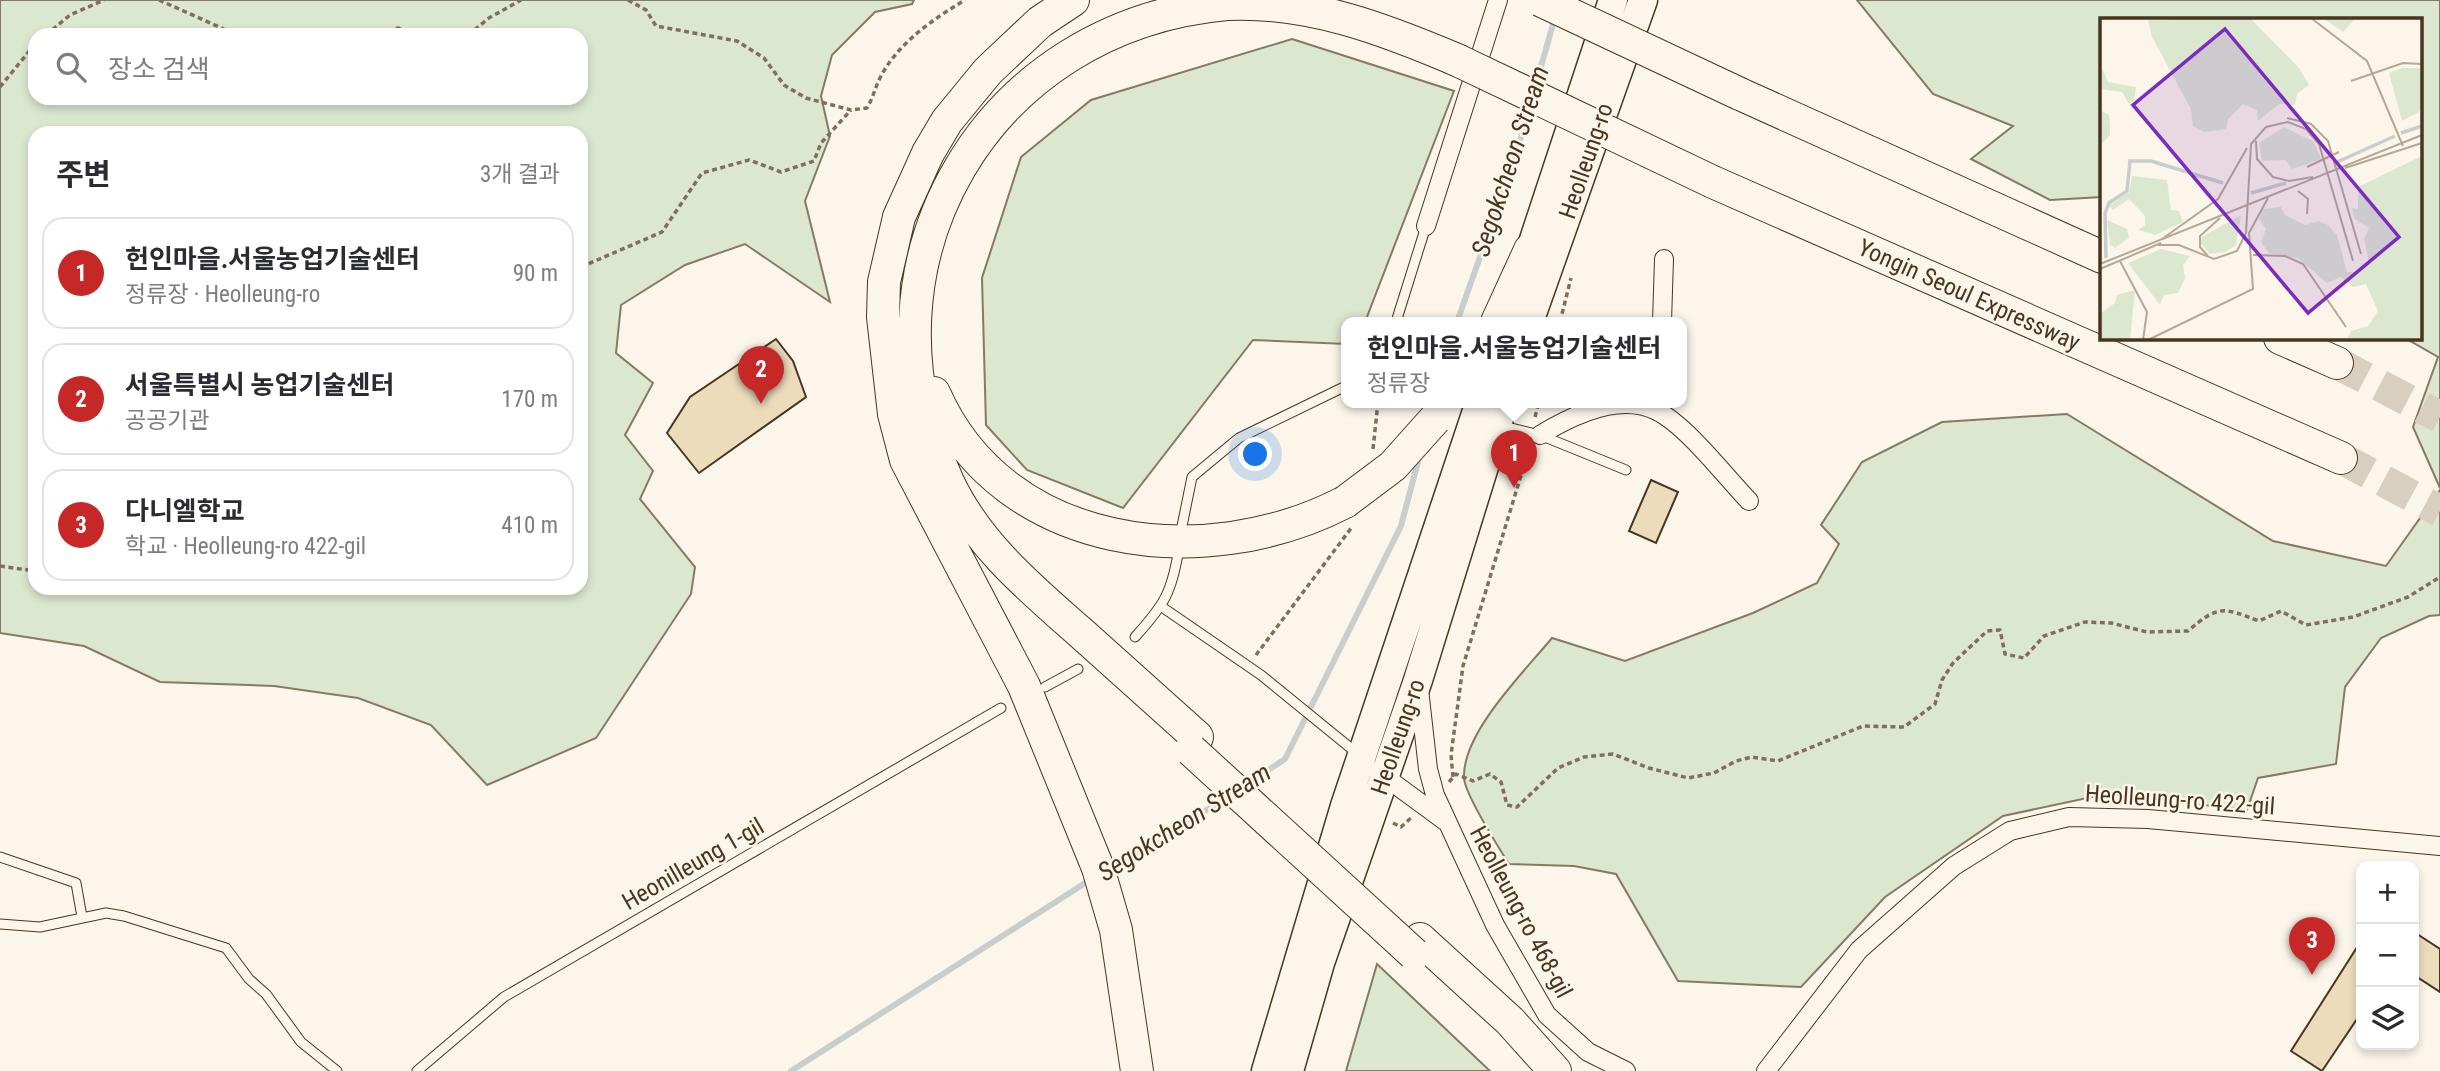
<!DOCTYPE html>
<html lang="ko">
<head>
<meta charset="utf-8">
<style>
  :root { --surface:#fff; --page:#f2f2f3; --text:#2b2b33; --muted:#7c7c81; --line:#e1e1e2; --accent:#c62828 }
  body { margin:0; font-family:"Roboto Condensed","Noto Sans KR",sans-serif; background:var(--page); color:var(--text) }
  .controls { position:absolute; right:21px; bottom:21px; display:grid; overflow:hidden; border-radius:14px; box-shadow:0 4px 10px #0003 }
  .controls button { width:63px; height:63px; display:grid; place-items:center; padding:0; border:0; border-bottom:2px solid var(--line); background:var(--surface); color:var(--text); font:35px sans-serif }
  .you { position:absolute; left:1256px; top:455px; width:24px; height:24px; margin:-18px; border:5px solid #fff; border-radius:50%; background:#1a73e8; box-shadow:0 0 0 10px #1a73e833 }
  .badge { display:grid; place-items:center; width:46px; height:46px; border-radius:50%; background:var(--accent); color:#fff; font-size:23px; font-weight:700 }
  .pin { position:absolute; translate:-50% -58px; filter:drop-shadow(0 2px 4px #0008) }
  .pin::after { content:''; position:absolute; top:37px; width:24px; height:21px; background:inherit; clip-path:polygon(0 0,100% 0,50% 100%) }
  .popup { position:absolute; left:1341px; top:317px; width:346px; height:91px; box-sizing:border-box; display:grid; place-content:center; border-radius:14px; background:var(--surface); filter:drop-shadow(0 2px 5px #0005); font-size:23px; white-space:nowrap; color:var(--muted) }
  .popup b { font-size:26px; color:var(--text) }
  .popup::after { content:''; position:absolute; left:50%; top:100%; margin-left:-14px; border:14px solid transparent; border-top-color:var(--surface) }
  .list { margin:0; padding:0; list-style:none }
  h2 { display:flex; justify-content:space-between; align-items:center; height:91px; margin:0; padding:0 28px; font-size:30px }
  h2 small { font-size:23px; font-weight:400; color:var(--muted) }
  .list li { display:grid; grid-template-columns:46px 1fr auto; gap:21px; align-items:center; box-sizing:border-box; height:112px; margin:0 14px 14px; padding:0 14px; border:2px solid var(--line); border-radius:21px }
  .list b { display:block; font-size:26px; white-space:nowrap }
  .list p { margin:0; font-size:23px; white-space:nowrap; color:var(--muted) }
  .list em { font-size:23px; font-style:normal; color:var(--muted) }
  .icon { flex:none; width:38px; height:38px; fill:none; stroke:currentColor; stroke-width:2; stroke-linecap:round; stroke-linejoin:round }
  .map { position:relative; flex:none; width:2440px; height:1071px; overflow:hidden }
  .search { position:absolute; background:var(--surface); box-shadow:0 4px 10px #0003; left:28px; top:28px; width:560px; height:77px; display:flex; align-items:center; gap:18px; box-sizing:border-box; padding:0 24px; border-radius:21px; color:var(--muted); font-size:26px }
  .panel { position:absolute; background:var(--surface); box-shadow:0 4px 10px #0003; left:28px; top:126px; width:560px; height:469px; border-radius:21px }
  .map>svg:first-child { display:block }
  .green { fill:#dce7d0; stroke:#887966; stroke-width:2; fill-rule:evenodd }
  .lines { fill:none; stroke-linecap:round; stroke-linejoin:round }
  .stream { stroke:#c9cecd; stroke-width:6 }
  .building { fill:#ecdcbc; stroke:#4a3520; stroke-width:2 }
  .motorway-tunnel { stroke:#d8cfc1; stroke-width:32; stroke-dasharray:32 16; stroke-linecap:butt }
  .service-casing { stroke:#4a3520; stroke-width:11 }
  .minor-casing { stroke:#4a3520; stroke-width:20 }
  .primary-casing { stroke:#4a3520; stroke-width:31 }
  .motorway-casing { stroke:#4a3520; stroke-width:34 }
  .path { stroke:#7f6f5c; stroke-width:3.5; stroke-dasharray:5 3.5; stroke-linecap:butt }
  .service { stroke:#fbf6e9; stroke-width:9 }
  .minor { stroke:#fbf6e9; stroke-width:18 }
  .primary { stroke:#fbf6e9; stroke-width:28 }
  .motorway { stroke:#fbf6e9; stroke-width:32 }
  .motorway-bridge-casing { stroke:#4a3520; stroke-width:34; stroke-linecap:butt }
  .motorway-bridge { stroke:#fbf6e9; stroke-width:32 }
  .labels { text-anchor:middle; stroke-width:5; stroke-linejoin:round; paint-order:stroke }
  .street-label { font-size:24px; fill:#4a3520; stroke:#fbf6e9 }
  .water-label { font-size:26px; font-style:italic; fill:#4a3520; stroke:#fbf6e9 }
  .inset-river { fill:none; stroke:#c9cecd; stroke-width:3.5 }
  .inset-road { fill:none; stroke:#b4a999; stroke-width:2 }
  .view { fill:#7b2cbf; fill-opacity:0.15; stroke:#7b2cbf; stroke-width:3.5 }
  .inset-edge { fill:none; stroke:#4a3520; stroke-width:3.5 }
</style>
</head>
<body>
<div class="map">
<svg width="2440" height="1071" viewBox="0 0 2440 1071">
  <rect width="100%" height="100%" fill="#fbf6e9"/>
  <path class="green" d="M0 0H914L912 4 875 12 832 55 821 96 830 136 805 201 830 302 745 244 685 265 621 305 616 353 653 383 625 435 653 471 640 499 695 567 691 594 596 738 487 785 431 725 358 698 274 686 160 682 84 646 0 633ZM35 35H581V98H35ZM581 133V588H35V133Z
    M1857 0H2440V488L2413 427 2438 357 2405 338H2421V19H2102V197L2050 200 1971 159 2013 126 1933 94Z
    M1292 39 1454 91 1365 322H1346V344L1253 340 1123 508 1027 470 986 425 982 278 1021 157 1091 100Z
    M2067 414 2273 541 2386 566 2440 490V615L2429 616 2381 638 2345 687 2336 764 2258 778 2247 810 2106 794 2003 816 1885 897 1801 987 1678 981 1616 874 1574 866 1509 864C1499 848 1465 795 1464 778 1462 733 1524 672 1552 638L1625 661 1753 613 1817 583 1839 544 1821 525 1862 462 1942 422Z
    M1377 964 1490 1071H1346Z"/>
  <g class="lines">
    <path class="stream" d="M1535 88 1555 17
      M1457 322 1516 155 1530 105
      M1243 787 1285 759 1401 526 1420 454
      M1109 869 1228 797
      M791 1071 1090 880"/>
  </g>
  <path class="building" d="M776 339 793 361 806 397 699 473 667 433 690 397Z
    M1651 480 1678 492 1656 543 1629 531Z
    M2414 932 2440 949V992L2414 975Z
    M2361 941V1013L2322 1071 2291 1051Z"/>
  <g class="lines">
    <path class="motorway-tunnel" d="M2337 363 2440 417
      M2341 458 2440 511"/>
    <g class="service-casing">
      <path id="service" d="M1396 322 1426 226
        M1499 425 1540 435 1626 470
        M1180 536 1192 477 1239 438 1346 386
        M1162 607 1261 675 1358 754
        M1135 637C1165 604 1172 592 1179 548
        M1045 687 1078 669
        M0 857 76 883 82 917
        M0 924 40 927 106 913 124 916 226 948 249 979 266 994 301 1042 337 1071
        M417 1071 504 997 1001 708"/>
    </g>
    <g class="minor-casing">
      <path id="minor" d="M1426 226 1498 0
        M1662 322 1664 259
        M1540 435C1571 416 1620 392 1657 411 1687 426 1725 476 1749 501
        M1419 689 1428 769 1435 795 1495 925 1547 1015 1588 1052 1626 1071
        M1377 771 1445 821
        M1766 1071 1859 950 1954 866 2010 831 2069 817 2148 819 2440 846"/>
    </g>
    <g class="primary-casing">
      <path id="primary" d="M1524 270 1613 0
        M1529 322 1643 0
        M1266 1071 1345 806 1480 402
        M1289 1071 1320 963 1418 680 1504 402"/>
    </g>
    <g class="motorway-casing">
      <path id="motorway" d="M1073 0 1040 22 988 71 947 121 928 153 899 217 884 282 883 317 894 414 906 460 1024 686 1098 868 1116 930 1137 1071
        M1740 94 2102 257
        M1713 182 2341 458
        M1497 322 1530 250
        M2280 338 2337 363
        M934 393C1003 551 1204 575 1345 502
        M1197 737C1158 702 1119 667 1080 632 1030 588 977 544 948 482 847 262 987 25 1227 4 1308 0 1384 29 1457 60
        M1420 939 1510 1021 1555 1071"/>
    </g>
    <path class="path" d="M159 0 237 35
      M628 0 646 10 656 26 737 41 764 58 784 85 806 98 851 110 867 108C873 98 875 88 880 78 897 44 933 19 965 0
      M46 35 70 15 104 0
      M380 35 398 28 419 35
      M468 35 489 18 521 0
      M0 87 35 44
      M581 267 662 232 702 173 749 160 781 172 814 161 821 143 851 110
      M1560 322 1571 278
      M1535 417 1539 402
      M1373 449 1378 402
      M0 566 35 571
      M1256 655 1352 527
      M1453 777 1451 755 1463 666 1529 449
      M1449 782 1456 774 1473 781 1490 774 1501 782 1507 805 1517 807 1558 768 1584 757 1613 754 1649 768 1688 778 1714 773 1736 761 1752 757 1778 761 1863 726 1904 727 1935 704 1942 680 1953 663 1987 631 2000 630 2005 654 2024 658 2044 636 2085 622 2111 623 2147 632 2188 631C2218 605 2223 607 2259 621L2281 611 2306 625 2353 617 2408 597 2440 577
      M1393 823 1401 827 1413 816"/>
    <use href="#service" class="service"/>
    <use href="#minor" class="minor"/>
    <use href="#primary" class="primary"/>
    <use href="#motorway" class="motorway"/>
    <g class="motorway-bridge-casing">
      <path id="motorway-bridge" d="M1540 0 1740 94
        M1457 60 1713 182
        M1345 502 1393 466 1435 419
        M1191 750 1414 954"/>
    </g>
    <use href="#motorway-bridge" class="motorway-bridge"/>
  </g>
  <g class="labels">
    <g class="street-label">
      <text transform="translate(1586 161) rotate(-71)" y="8">Heolleung-ro</text>
      <text transform="translate(1969 295) rotate(24)" y="8">Yongin Seoul Expressway</text>
      <text transform="translate(1398 737) rotate(-71)" y="8">Heolleung-ro</text>
      <text transform="translate(2180 800) rotate(4)" y="8">Heolleung-ro 422-gil</text>
      <text transform="translate(693 864) rotate(-30)" y="8">Heonilleung 1-gil</text>
      <text transform="translate(1521 912) rotate(62)" y="8">Heolleung-ro 468-gil</text>
    </g>
    <g class="water-label">
      <text transform="translate(1510 161) rotate(-72)" y="9">Segokcheon Stream</text>
      <text transform="translate(1184 822) rotate(-32)" y="9">Segokcheon Stream</text>
    </g>
  </g>
  <g transform="translate(2100 18)">
    <rect width="322" height="322" fill="#fbf6e9"/>
    <path d="M150 0 200 51 209 67 197 76 195 87 179 86 158 103 157 92 143 86 128 101 126 111 104 114 93 108 91 91 52 19 48 2ZM223 0H256L243 14ZM0 46 8 64 36 69 34 83 29 86 22 74 0 71ZM302 50H322V92L302 103 289 55ZM0 92 9 97 10 107V117L0 127ZM184 109 214 124 221 141 192 151 185 142 162 143 159 125ZM322 138V322H247L251 313 268 308 278 293 266 266 253 269 241 259 227 265 198 240 169 235 161 224 166 211 159 201 163 191 181 189 185 197 205 207 219 203 228 207 237 217 247 254H257L269 244 264 221 269 210 254 200 252 190 258 191V169ZM32 158 67 162 71 192 79 193 83 204 55 217 38 212 45 207V198L29 181 13 192 9 188 29 174ZM141 197 136 227 126 234 110 236 101 226 102 219ZM7 202 27 211 29 220 15 230 10 226ZM61 231 90 238 83 247 85 260 78 275 64 277 60 287 28 245ZM35 272 30 322H0L1 295 15 285 17 277Z" fill="#dce7d0"/>
    <path class="inset-river" d="M301 115 322 108M237 144 295 118M151 175 186 165M6 240 5 195 9 185 27 173 30 143H51L123 165"/>
    <path class="inset-road" d="M211 0 267 43 303 128M251 63 303 45 322 46M187 100 211 106 228 123 261 236M156 123 157 141 173 159 189 163 213 159M207 149 239 134M245 150 322 125M198 173 208 181 207 196M62 221 118 181 147 130M58 227H79L114 241 137 233 146 215 151 126 166 109 188 104 206 111 219 126 253 243M153 237 185 238 203 246 246 309M108 238 100 229V218L120 200M20 243 47 294 43 322M0 246 322 117M0 251 61 225M48 322 153 271 149 215 168 180"/>
    <path class="view" d="M125 11 299 219 208 295 33 87Z"/>
    <rect width="322" height="322" class="inset-edge"/>
  </g>
</svg>
<div class="controls">
<button>+</button>
<button>−</button>
<button><svg class="icon" aria-label="layers" viewBox="0 0 24 24"><path d="M12 4l9 5-9 5-9-5zM3 14l9 5 9-5"/></svg></button>
</div>
<div class="you"></div>
<div class="pin badge" style="left:1514px;top:488px">1</div>
<div class="popup"><b>헌인마을.서울농업기술센터</b>정류장</div>
<div class="pin badge" style="left:761px;top:404px">2</div>
<div class="pin badge" style="left:2312px;top:975px">3</div>
<div class="search"><svg class="icon" aria-label="search" viewBox="0 0 24 24"><circle cx="10" cy="10" r="6"/><path d="M15 15l6 6"/></svg>장소 검색</div>
<section class="panel">
<h2>주변<small>3개 결과</small></h2>
<ul class="list">
<li><span class="badge">1</span><div><b>헌인마을.서울농업기술센터</b><p>정류장 · Heolleung-ro</p></div><em>90 m</em></li>
<li><span class="badge">2</span><div><b>서울특별시 농업기술센터</b><p>공공기관</p></div><em>170 m</em></li>
<li><span class="badge">3</span><div><b>다니엘학교</b><p>학교 · Heolleung-ro 422-gil</p></div><em>410 m</em></li>
</ul>
</section>
</div>
</body>
</html>
